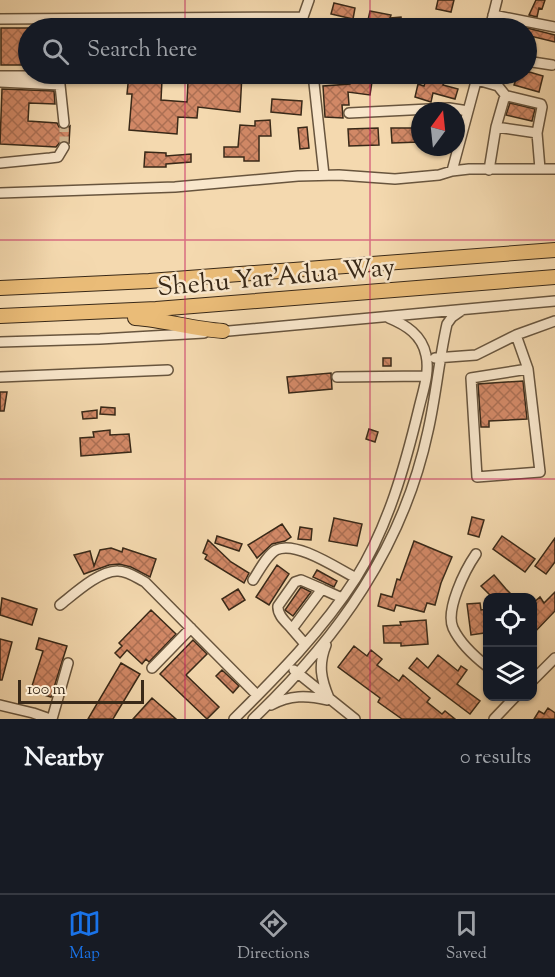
<!DOCTYPE html>
<html lang="en">
<head>
<meta charset="utf-8">
<style>
  :root { --surface:#171b24; --page:#242831; --text:#f1f3f6; --muted:#9ea1a6; --line:#363941; --accent:#1a73e8 }
  body { margin:0; font-family:"Sorts Mill Goudy",serif; background:var(--page); color:var(--text) }
  .controls { position:absolute; right:18px; bottom:18px; display:grid; overflow:hidden; border-radius:12px; box-shadow:0 2px 4px #0004 }
  .controls button { width:54px; height:54px; display:grid; place-items:center; padding:0; border:0; border-bottom:2px solid var(--line); background:var(--surface); color:var(--text); font:30px sans-serif }
  .compass { position:absolute; left:411px; top:102px; width:54px; height:54px; border-radius:50%; background:var(--surface); box-shadow:0 2px 4px #0004; rotate:15deg }
  .scale { position:absolute; left:18px; bottom:15px; width:126px; box-sizing:border-box; padding-left:6px; border:3px solid #392918; border-top:0; font-size:16px; line-height:21px; white-space:nowrap; color:#392918; -webkit-text-stroke:4px #f8e6cb; paint-order:stroke }
  .list { margin:0; padding:0; list-style:none }
  h2 { display:flex; justify-content:space-between; align-items:center; height:78px; margin:0; padding:0 24px; font-size:26px }
  h2 small { font-size:20px; font-weight:400; color:var(--muted) }
  .icon { flex:none; width:33px; height:33px; fill:none; stroke:currentColor; stroke-width:2; stroke-linecap:round; stroke-linejoin:round }
  .map { position:relative; flex:none; width:555px; height:719px; overflow:hidden }
  .search { position:absolute; background:var(--surface); box-shadow:0 2px 4px #0004; left:18px; right:18px; top:18px; height:66px; display:flex; align-items:center; gap:15px; box-sizing:border-box; padding:0 21px; border-radius:33px; color:var(--muted); font-size:22px }
  .sheet { height:174px; background:var(--surface) }
  nav { display:flex; justify-content:space-around; align-items:center; box-sizing:border-box; height:84px; border-top:2px solid var(--line); background:var(--surface); font-size:16px; color:var(--muted) }
  nav a { display:grid; justify-items:center; gap:3px }
  nav .on { color:var(--accent) }
  .map>svg:first-child { display:block }
  .building { fill:url(#building-cross-hatch); stroke:#392918; stroke-width:1.5; fill-rule:evenodd }
  .lines { fill:none; stroke-linecap:round; stroke-linejoin:round }
  .minor-tunnel { stroke:#cfb691; stroke-width:9; stroke-dasharray:9 4.5; stroke-linecap:butt }
  .minor-casing { stroke:#68553e; stroke-width:12 }
  .highway-casing { stroke:#392918; stroke-width:16 }
  .minor { stroke:#f8e6cb; stroke-width:9 }
  .highway { stroke:#eabc78; stroke-width:14 }
  .grid { fill:none; stroke:#c2185b; stroke-width:1.5; stroke-opacity:0.55 }
  .labels { text-anchor:middle; stroke-width:5; stroke-linejoin:round; paint-order:stroke }
  .street-label { font-size:26px; fill:#392918; stroke:#f8e6cb }
</style>
</head>
<body>
<div class="map">
<svg width="555" height="719" viewBox="0 0 555 719">
  <defs>
    <pattern id="building-cross-hatch" width="8" height="8" patternUnits="userSpaceOnUse" patternTransform="scale(1.5)"><rect width="8" height="8" fill="#d18866"/><path d="M0 0l8 8M0 8l8-8" fill="none" stroke="#ab6f53"/></pattern>
  </defs>
  <rect width="100%" height="100%" fill="#f4d9af"/>
  <filter id="stains"><feTurbulence type="fractalNoise" baseFrequency=".00333" numOctaves="4"/><feColorMatrix values="0 0 0 0 .2 0 0 0 0 .09 0 0 0 0 .02 0 0 0 .5 -.17"/></filter>
  <radialGradient id="worn" r=".72"><stop offset=".6" stop-color="#630" stop-opacity="0"/><stop offset="1" stop-color="#630" stop-opacity=".3"/></radialGradient>
  <path class="building" d="M438 0H454L451 12 436 9Z
    M536 0H545L542 9 539 8 537 17 529 15Z
    M334 3 355 8 353 19 331 14Z
    M370 11 391 15 390 18 401 17 402 25 395 26 368 20Z
    M364 19 373 21 371 28 362 27Z
    M456 21 477 27V28H454Z
    M1 28H28V65H1Z
    M527 28 555 35V42L526 35Z
    M526 71 543 76 539 92 514 85 518 74H526Z
    M129 74H242L240 112 198 107 197 118 178 117 177 134 129 130 132 94H127ZM162 80 188 81 187 102 161 100Z
    M428 74H439L438 77 445 79 443 85 458 89 455 99 433 93 431 102 415 97 418 84 424 86Z
    M351 79 372 82 370 95 348 92 349 105H342L343 118 325 117 323 86 350 84Z
    M2 89 54 91 55 104 29 103 28 121 57 123 59 127 64 130 70 126 69 143 61 141 56 147 0 144Z
    M272 99 302 101 301 115 271 112Z
    M510 103 535 109 532 121 506 115Z
    M270 120 271 136H259V161H244V157H224V147H238L240 125 255 126V121Z
    M307 127 309 148 300 149 298 128Z
    M378 128 379 145 349 146 348 129Z
    M391 128H420V142L392 143Z
    M145 152 166 153V156L191 154V162L166 164V167H144Z
    M383 358H391V366H383Z
    M331 373 332 389 289 393 287 377Z
    M523 381 527 419 489 421V427H481L478 384Z
    M0 392H7L4 411H0Z
    M101 407 115 408V415L100 414Z
    M97 410V418L83 419 82 412Z
    M369 429 378 432 375 442 366 439Z
    M110 430V435L129 434 131 452 81 456 80 438 94 437 93 432Z
    M472 517 484 520 479 537 468 534Z
    M334 518 362 524 357 546 329 541Z
    M282 524 291 537 285 541 272 544 257 558 248 545Z
    M300 527 312 529 311 540 298 539Z
    M217 536 242 544 239 551 215 543Z
    M502 536 535 559 525 572 493 549Z
    M555 538V562L546 574 535 566Z
    M208 540 231 562 249 573 244 583 205 559 207 555 203 553Z
    M414 541 452 557 441 583 435 605 427 603 424 612 396 605 394 611 378 606 381 594 392 597 397 579 400 580Z
    M111 548 122 552 123 548 156 559 150 577 131 567 119 564 109 565 84 574 74 555 90 551 94 566 100 550Z
    M277 565 289 574 269 605 256 597Z
    M317 570 337 581 334 587 313 577Z
    M494 575 506 589 514 597H492L481 586Z
    M301 587 311 592 293 616 285 610Z
    M238 589 245 600 229 610 222 599Z
    M555 592V611L532 635V604L540 597 544 603Z
    M2 598 37 609 32 625 0 615Z
    M480 603 481 610 488 609V627L484 628V633L471 635 467 604Z
    M151 610 176 634 149 662 146 659 142 664 127 650 120 658 115 653 122 646 119 643Z
    M426 620 428 644 401 646V643H384L383 626 401 625 400 622Z
    M39 638 67 646 51 697 44 695 46 690 32 686 43 651 36 649Z
    M0 639 12 642 2 680H0Z
    M193 640 207 654 186 675 219 707 207 719 160 674Z
    M354 646 367 656 371 650 382 659 377 665 399 681 403 675 430 698 427 702 442 714 445 711 455 719H402L378 702 380 698 338 667Z
    M438 655 458 671 461 666 467 670 457 684 480 701 470 714 409 668 417 658 428 668Z
    M121 663 140 674 113 719H88Z
    M222 670 239 686 233 693 216 676Z
    M152 698 176 719H133Z
    M548 708 555 713V719H534L539 711 544 714Z"/>
  <g class="lines">
    <path class="minor-tunnel" d="M64 123V147"/>
    <g class="minor-casing">
      <path id="minor" d="M493 15 555 27
        M0 19 303 17
        M305 28 303 17 309 0
        M490 28 497 0
        M526 61 552 65
        M313 74 324 175
        M0 76H40L44 74
        M477 80 498 86 506 96
        M0 82 60 85 64 123
        M349 113 449 108 468 111
        M496 127 504 99 508 96 541 104 542 107 537 133
        M0 163 50 158 58 157 64 147
        M489 170 496 127 537 133 540 169
        M452 171 478 74
        M0 193 175 187 298 176 339 175 395 179 439 175 452 171 469 169H555
        M218 332 555 301
        M516 335 528 369 540 472 477 477 471 378 528 369
        M0 342 100 339 204 333
        M435 358 476 355 516 335 555 321
        M0 377 168 370
        M337 377 426 376
        M476 554C465 570 445 610 453 628 460 643 475 657 488 667
        M253 580C259 571 267 555 276 550 296 540 338 569 356 578
        M60 605C74 594 100 570 118 571 128 571 137 578 145 582L257 695
        M292 629C286 622 277 615 278 606L295 582 301 580 322 589
        M305 644 292 629 322 589 342 598
        M326 645C318 665 321 679 329 698
        M152 668 191 628
        M294 670 355 719
        M532 681 555 658
        M0 705 33 713 50 719
        M271 705C290 695 307 695 327 700
        M52 719 68 663
        M234 719C278 675 322 631 356 578 388 527 405 466 419 408 423 391 430 372 426 355 422 335 406 325 389 318
        M253 719C338 638 403 548 428 431 436 396 439 359 447 324L452 317 462 310
        M494 719 516 696"/>
    </g>
    <g class="highway-casing">
      <path id="highway" d="M0 288 149 281 555 250
        M0 316 156 309 555 277
        M135 318C165 320 193 329 223 331"/>
    </g>
    <use href="#minor" class="minor"/>
    <use href="#highway" class="highway"/>
  </g>
  <path class="grid" d="M185 0V28M370 0V28M185 74V719M370 74V719M0 240H555M0 479H555"/>
  <g class="labels">
    <g class="street-label">
      <text transform="translate(276 276) rotate(-5)" y="9">Shehu Yar'Adua Way</text>
    </g>
  </g>
  <rect width="100%" height="100%" filter="url(#stains)"/>
  <rect width="100%" height="100%" fill="url(#worn)"/>
</svg>
<div class="controls">
<button><svg class="icon" aria-label="locate" viewBox="0 0 24 24"><circle cx="12" cy="12" r="6"/><path d="M12 2v4M12 18v4M2 12h4M18 12h4"/></svg></button>
<button><svg class="icon" aria-label="layers" viewBox="0 0 24 24"><path d="M12 4l9 5-9 5-9-5zM3 14l9 5 9-5"/></svg></button>
</div>
<svg class="compass" viewBox="-18 -18 36 36"><path d="M0-13l5 13h-10z" fill="#e53935"/><path d="M0 13l5-13h-10z" fill="#9ea1a6"/></svg>
<div class="scale">100 m</div>
<div class="search"><svg class="icon" aria-label="search" viewBox="0 0 24 24"><circle cx="10" cy="10" r="6"/><path d="M15 15l6 6"/></svg>Search here</div>
</div>
<section class="sheet">
<h2>Nearby<small>0 results</small></h2>
<ul class="list">
</ul>
</section>
<nav>
<a class="on"><svg class="icon" aria-label="map" viewBox="0 0 24 24"><path d="M3 6l6-2 6 2 6-2v14l-6 2-6-2-6 2zM9 4v14M15 6v14"/></svg>Map</a>
<a><svg class="icon" aria-label="directions" viewBox="0 0 24 24"><path d="M12 3l9 9-9 9-9-9zM9 14v-3h6M13 9l2 2-2 2"/></svg>Directions</a>
<a><svg class="icon" aria-label="saved" viewBox="0 0 24 24"><path d="M7 4h10v16l-5-4-5 4z"/></svg>Saved</a>
</nav>
</body>
</html>
